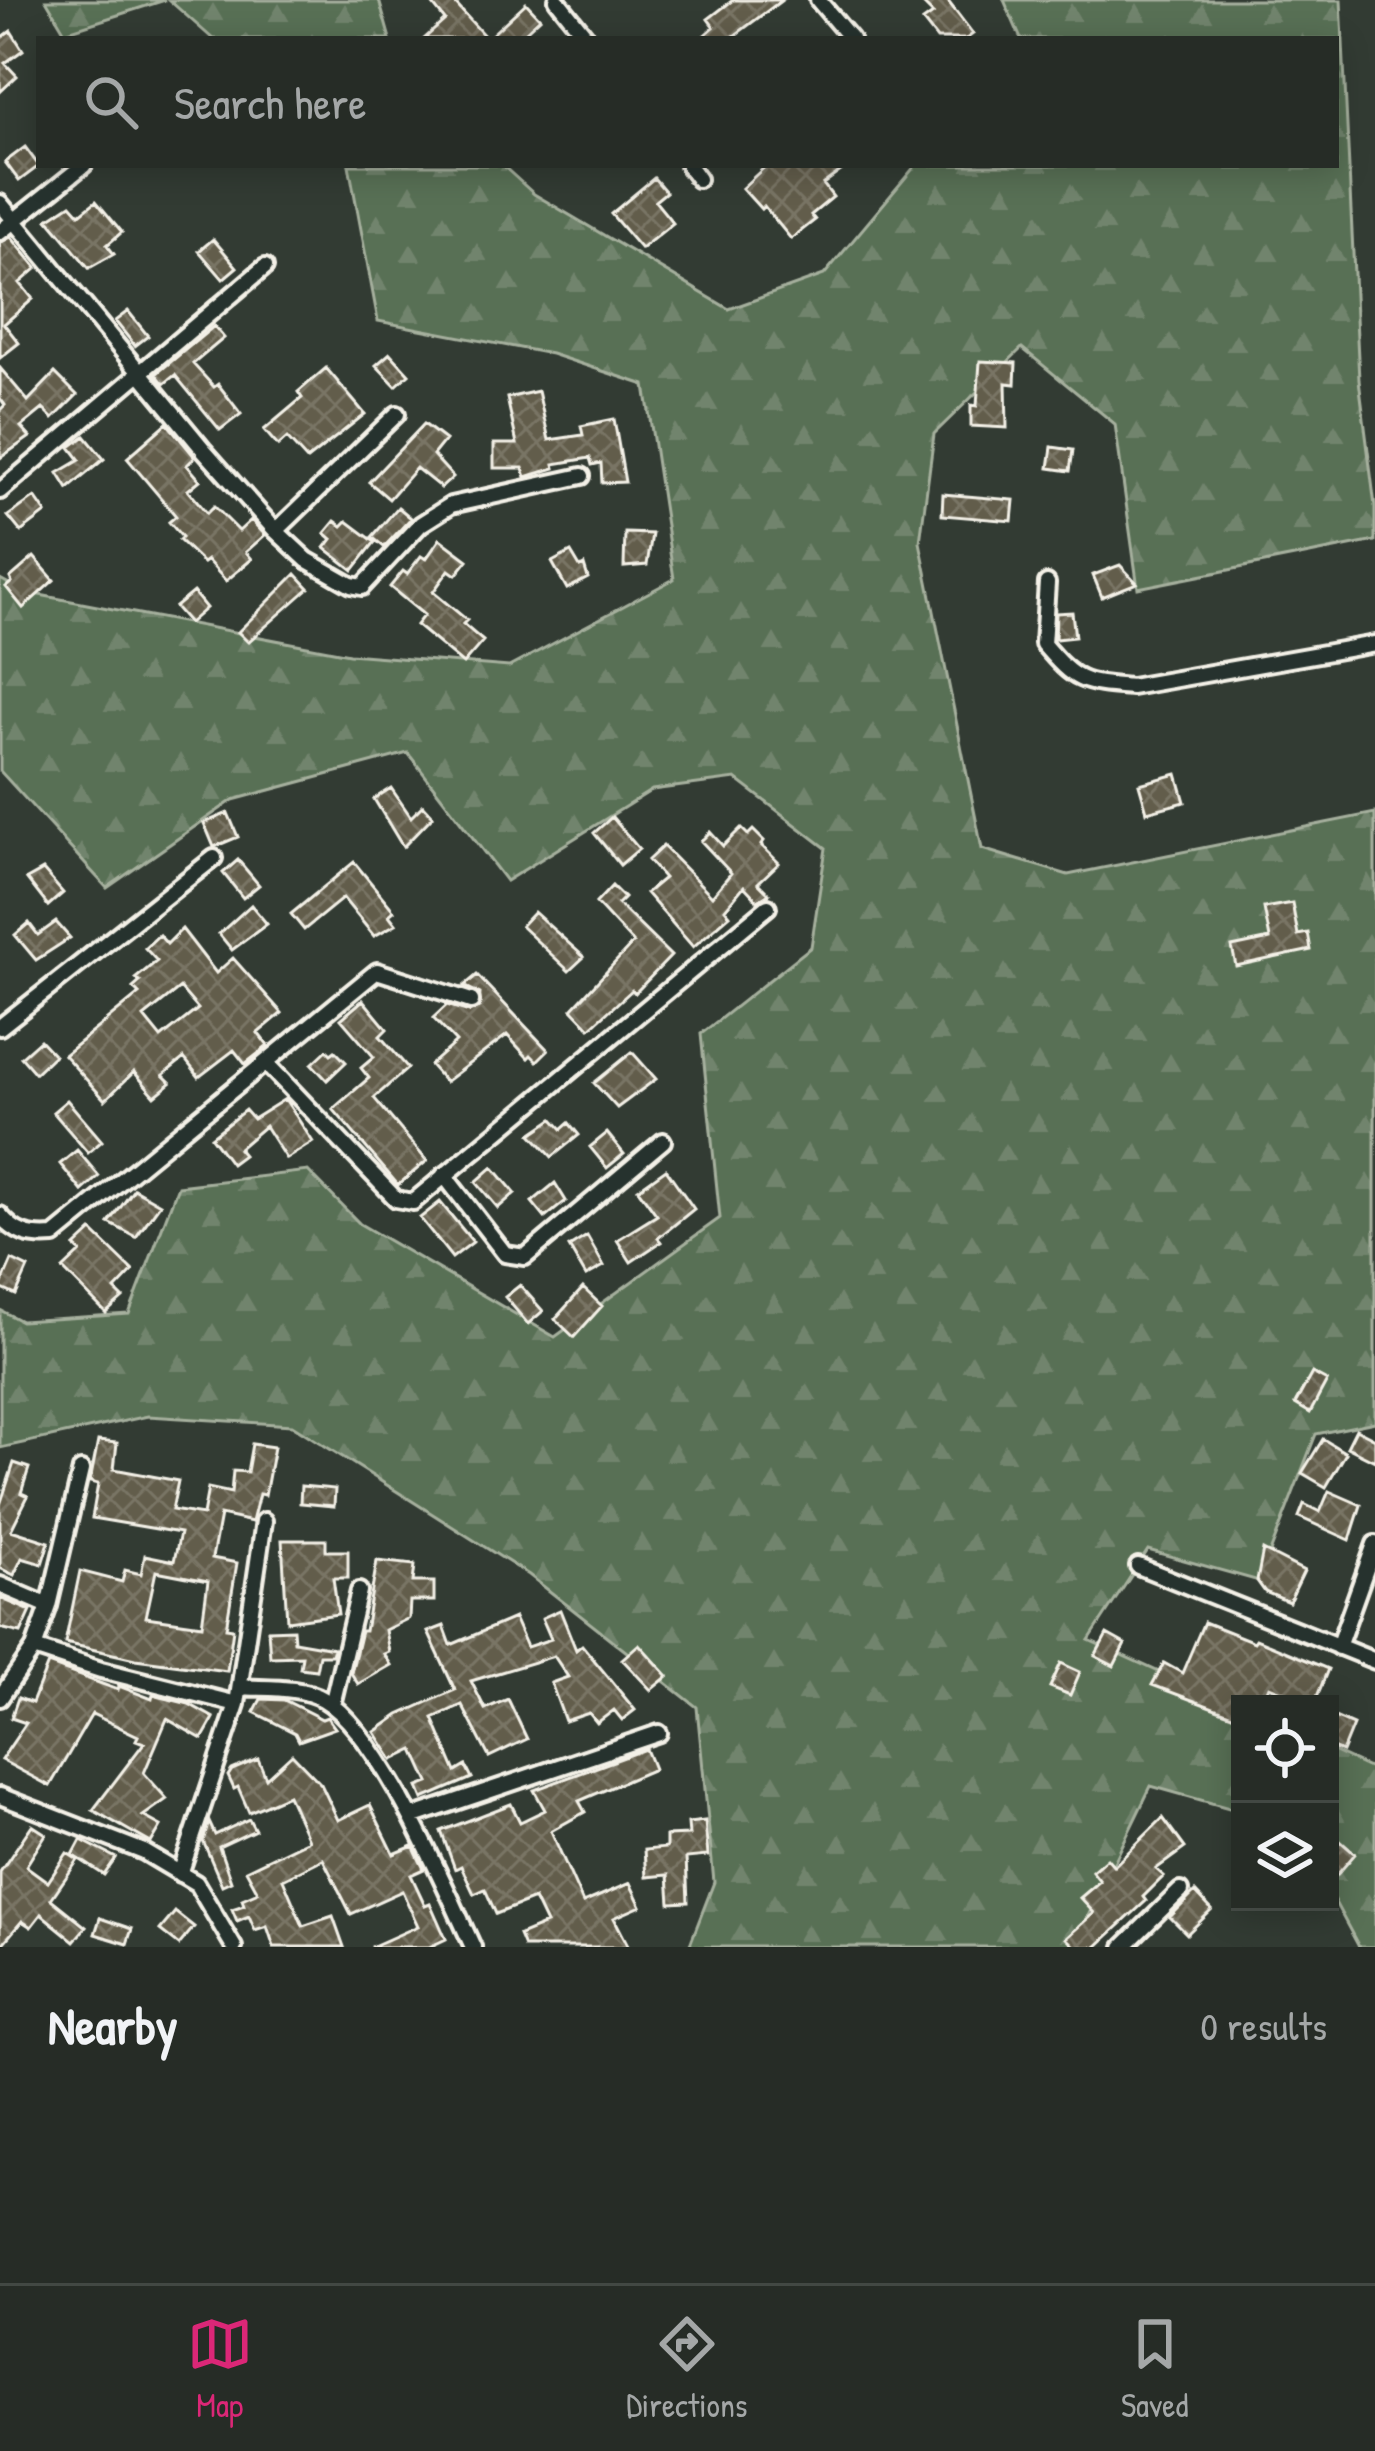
<!DOCTYPE html>
<html lang="en">
<head>
<meta charset="utf-8">
<style>
  :root { --surface:#262c26; --page:#2e342e; --text:#f1f3f6; --muted:#a4a7a7; --line:#424843; --accent:#db2777 }
  body { margin:0; font-family:"Patrick Hand",sans-serif; background:var(--page); color:var(--text) }
  .controls { position:absolute; right:36px; bottom:36px; display:grid; overflow:hidden; border-radius:0px; box-shadow:0 6px 30px #0003 }
  .controls button { width:108px; height:108px; display:grid; place-items:center; padding:0; border:0; border-bottom:3px solid var(--line); background:var(--surface); color:var(--text); font:60px sans-serif }
  .list { margin:0; padding:0; list-style:none }
  h2 { display:flex; justify-content:space-between; align-items:center; height:156px; margin:0; padding:0 48px; font-size:51px }
  h2 small { font-size:39px; font-weight:400; color:var(--muted) }
  .icon { flex:none; width:66px; height:66px; fill:none; stroke:currentColor; stroke-width:2; stroke-linecap:round; stroke-linejoin:round }
  .map { position:relative; flex:none; width:1375px; height:1947px; overflow:hidden }
  .search { position:absolute; background:var(--surface); box-shadow:0 6px 30px #0003; left:36px; right:36px; top:36px; height:132px; display:flex; align-items:center; gap:30px; box-sizing:border-box; padding:0 42px; border-radius:0px; color:var(--muted); font-size:45px }
  .sheet { height:336px; background:var(--surface) }
  nav { display:flex; justify-content:space-around; align-items:center; box-sizing:border-box; height:168px; border-top:3px solid var(--line); background:var(--surface); font-size:33px; color:var(--muted) }
  nav a { display:grid; justify-items:center; gap:6px }
  nav .on { color:var(--accent) }
  .map>svg:first-child { display:block }
  .forest { fill:url(#forest-firs); stroke:#a6b09e; stroke-width:3 }
  .building { fill:url(#building-cross-hatch); stroke:#f4f1e8; stroke-width:3; fill-rule:evenodd }
  .lines { fill:none; stroke-linecap:round; stroke-linejoin:round }
  .street-casing { stroke:#f4f1e8; stroke-width:22 }
  .street { stroke:#26332d; stroke-width:14 }
</style>
</head>
<body>
<div class="map">
<svg width="1375" height="1947" viewBox="0 0 1375 1947">
  <defs>
    <pattern id="forest-firs" width="22" height="20" patternUnits="userSpaceOnUse" patternTransform="scale(3)"><rect width="22" height="20" fill="#586f54"/><path d="M5 1l3.5 6h-7zM16 11l3.5 6h-7z" fill="#71846d"/></pattern>
    <pattern id="building-cross-hatch" width="8" height="8" patternUnits="userSpaceOnUse" patternTransform="scale(3)"><rect width="8" height="8" fill="#625d4b"/><path d="M0 0l8 8M0 8l8-8" fill="none" stroke="#797565"/></pattern>
  </defs>
  <rect width="100%" height="100%" fill="#323b33"/>
  <filter id="ink" filterUnits="userSpaceOnUse"><feTurbulence type="fractalNoise" baseFrequency=".00833" numOctaves="2"/><feDisplacementMap in="SourceGraphic" scale="24" xChannelSelector="R" yChannelSelector="G"/><feConvolveMatrix kernelMatrix="1 2 1 2 8 2 1 2 1" color-interpolation-filters="sRGB"/></filter>
  <g filter="url(#ink)">
    <path class="forest" d="M46 0H165L65 32Z
      M169 0H379L390 39H213Z
      M1004 0H1341L1359 380 1375 506V541L1138 588 1115 424 1022 348 934 434 920 542 982 849 1068 875 1375 813V1422L1316 1434 1259 1581 1148 1550 1089 1640 1240 1709V1811L1151 1786 1073 1947H689L714 1882 697 1707 529 1575 292 1425 148 1416 0 1448V1310L21 1321 129 1314 178 1186 308 1171 360 1224 555 1337 720 1218 701 1034 811 947 826 848 736 779 652 790 506 881 408 753 233 800 107 888 0 771V579L24 592 349 654 509 667 674 579 645 385 551 354 378 321 349 165H502L534 194 729 309 824 275 916 165H1336V39H1021Z
      M1330 1750 1375 1771V1947H1359L1330 1893Z"/>
    <path class="building" d="M429 0H452L487 39H424L445 20Z
      M733 0H782L730 39H700L714 27 708 19Z
      M919 0H947L973 34 966 39H937L923 21 933 14Z
      M526 3 540 18 517 39H487Z
      M11 31 23 50 5 63 17 76 0 92V39Z
      M25 147 39 166 19 181 5 162Z
      M767 165H849L823 184 833 197 811 215 815 220 791 239 764 206 761 209 742 188Z
      M654 178 666 192 655 201 673 223 641 249 611 214Z
      M96 201 122 232 107 245 114 254 89 268 48 219 71 204 80 214Z
      M11 237 37 268 20 283 33 299 4 324 19 343 0 358V243Z
      M213 239 237 267 223 279 199 251Z
      M128 311 148 336 135 346 115 321Z
      M214 326 224 338 193 364 214 387 218 384 241 414 220 430 175 375 164 384 156 374Z
      M390 353 409 374 396 386 376 365Z
      M980 361 1016 363 1015 384 1006 383 1007 428 971 426V405L977 406Z
      M0 368 28 401 55 373 77 395 53 419 43 409 21 427 30 437 0 458V410L5 405 0 398Z
      M326 368 365 414 307 460 287 438 278 446 264 430 302 398 298 392Z
      M538 391 549 440 583 435 581 426 614 419 625 482 602 483 601 463 592 465 590 458 554 464 555 468 526 477 523 468H494V444H517L507 398Z
      M167 423 195 457 187 465 200 480 188 490 207 513 214 506 239 531 251 520 265 535 246 552 252 559 226 581 207 560 203 563 179 540 182 537 169 522 176 516 127 458Z
      M424 424 445 440 433 455 453 477 441 488 416 468 389 499 369 482Z
      M85 436 104 459 68 489 58 473 80 460 70 447Z
      M1052 447 1073 450 1070 471 1049 468Z
      M943 494 1014 500 1012 521 942 515Z
      M35 497 46 513 21 532 8 516Z
      M398 507 411 518 384 547 372 537Z
      M335 521 342 526 347 521 375 542 353 570 325 548 332 539 325 533Z
      M625 533 652 534 647 565 624 567Z
      M440 539 468 560 456 575 449 570 433 592 467 620 463 624 483 641 463 664 416 625 424 615 390 587 403 571 407 574 421 556 426 559Z
      M571 552 580 567 584 565 588 578 567 589 552 562Z
      M34 557 54 580 23 608 6 587 12 582 10 578Z
      M1120 565 1137 583 1102 597 1093 575Z
      M296 574 309 588 248 642 238 632Z
      M193 592 206 608 189 623 175 607Z
      M1072 612 1075 637 1055 639 1056 613Z
      M1177 774 1185 802 1147 812 1139 784Z
      M391 788 411 817 423 805 433 816 403 847 374 799Z
      M228 813 238 837 214 847 204 823Z
      M612 817 639 849 620 865 594 833Z
      M741 828 748 835 753 830 764 841 761 845 779 863 758 883 769 894 758 901 744 886 725 909 730 915 693 947 646 893 664 878 648 860 663 846 712 896 731 873 701 841 710 832 723 846Z
      M238 860 259 885 243 898 223 873Z
      M354 862 394 911 389 915 396 924 374 936 343 898 304 930 291 914Z
      M43 870 63 893 48 906 27 879Z
      M612 886 624 898 618 904 671 956 635 993 632 990 590 1028 572 1009 633 943 596 903Z
      M1292 903 1298 935 1308 933 1311 950 1236 966 1232 947 1270 939 1264 908Z
      M251 905 267 924 232 950 219 934Z
      M534 912 584 957 569 971 521 926Z
      M56 922 70 938 36 960 15 935 29 923 38 935Z
      M182 929 216 973 233 958 282 1013 258 1033 268 1046 245 1064 234 1050 199 1077 184 1058 163 1075 171 1083 155 1096 134 1072 105 1100 64 1055 139 994 133 988 140 982 136 978 157 961 145 948 159 935 167 944ZM180 988 198 1009 161 1038 144 1017Z
      M477 975 548 1050 537 1061 531 1055 528 1058 507 1035 445 1082 430 1065 456 1042 433 1018 447 1005 469 1012 479 1008 480 994 464 986Z
      M363 1000 387 1029 380 1036 408 1068 374 1098 427 1161 398 1185 333 1109 369 1078 361 1068 374 1057 341 1019Z
      M40 1040 54 1055 35 1073 21 1057Z
      M327 1050 331 1054 335 1051 346 1062 327 1080 312 1064Z
      M632 1052 656 1079 617 1108 594 1083Z
      M285 1099 313 1142 286 1159 265 1126 238 1149 243 1155 231 1164 211 1137 245 1110 253 1119Z
      M67 1100 102 1141 88 1153 53 1112Z
      M553 1119 562 1129 569 1123 579 1135 552 1157 531 1134Z
      M607 1133 624 1154 607 1168 590 1147Z
      M77 1150 99 1176 82 1191 60 1164Z
      M493 1167 515 1193 498 1208 476 1182Z
      M666 1169 694 1209 658 1238 661 1242 631 1262 617 1240 657 1215 638 1189Z
      M555 1183 566 1201 545 1218 532 1202Z
      M134 1189 160 1204 136 1237 109 1223Z
      M440 1202 473 1242 452 1258 420 1218Z
      M92 1231 133 1271 115 1290 123 1298 106 1313 63 1269 81 1252 75 1247Z
      M587 1236 604 1266 586 1276 569 1247Z
      M12 1260 28 1268 16 1295 0 1288Z
      M520 1285 543 1311 528 1324 505 1297Z
      M583 1288 602 1306 574 1337 555 1319Z
      M1312 1373 1327 1381 1310 1413 1295 1404Z
      M1356 1429 1375 1439V1461L1347 1447Z
      M1323 1439 1346 1453 1326 1487 1302 1473Z
      M98 1441 117 1443 114 1469 178 1481 172 1510 203 1515 208 1488 231 1493 233 1471 247 1472 252 1444 274 1447 265 1495 259 1494 252 1522 220 1515 212 1558 237 1563 226 1628 233 1629 227 1671 135 1659 65 1643 80 1571 122 1582 125 1570 141 1574 145 1555 174 1561 180 1533 92 1518 98 1484 90 1482ZM156 1571 208 1581 202 1625 146 1617Z
      M14 1463 29 1468 21 1493 28 1496 11 1530 49 1542 42 1564 22 1558 14 1575 0 1568V1505Z
      M301 1486 335 1489 334 1506 300 1503Z
      M1329 1491 1361 1505 1350 1540 1299 1517 1304 1504 1320 1512Z
      M282 1540H326V1551H348V1578H333L338 1614 287 1621Z
      M1263 1550 1304 1571 1289 1602 1265 1592 1257 1581Z
      M377 1561 415 1565 413 1582H434V1601H410L409 1618 385 1630 389 1652 384 1654 391 1665 358 1684 351 1673 361 1631H365Z
      M0 1598 31 1611 21 1633 0 1628Z
      M560 1610 576 1650 582 1645 635 1710 622 1720 614 1710 597 1723 589 1713 565 1721 551 1683 568 1677 554 1656 471 1681 485 1709 508 1699 527 1739 489 1757 462 1705 433 1718 456 1772 466 1766 472 1778 423 1799 418 1787 429 1783 414 1750 393 1760 375 1732 399 1715 455 1690 428 1632 444 1626 451 1645 514 1618 527 1647 551 1639 542 1618Z
      M1204 1622 1254 1642 1256 1639 1328 1669 1314 1704 1269 1686 1261 1704H1240V1718L1152 1685 1164 1663 1182 1673Z
      M293 1629 294 1641 334 1648 332 1655H319L316 1670 300 1668 302 1656 270 1657 268 1630Z
      M1107 1634 1125 1644 1114 1666 1095 1656Z
      M639 1644 668 1676 651 1690 622 1659Z
      M1061 1663 1080 1672 1070 1695 1050 1687Z
      M48 1664 118 1690 119 1686 152 1699 153 1695 189 1704 214 1718 202 1739 167 1719 144 1773 167 1799 143 1816 161 1826 151 1843 93 1810 144 1743 136 1740 138 1736 92 1714 50 1786 1 1760 26 1723 11 1718 18 1698 32 1703Z
      M261 1699 284 1700 322 1719 327 1717 335 1728 299 1741 295 1733 254 1712Z
      M1330 1715 1353 1725 1342 1752 1330 1747Z
      M646 1749 654 1769 579 1801 585 1812 551 1831 583 1903 630 1883 641 1906 614 1918 629 1947H524L519 1935 546 1924 534 1899 496 1914 485 1889 474 1894 461 1866 455 1869 441 1831 511 1804 520 1822 545 1810 534 1790Z
      M292 1754 321 1784 338 1820 370 1805 394 1854 413 1846 424 1869 411 1875 425 1905 430 1903 446 1939 429 1947H371L418 1926 402 1891 351 1914 323 1859 283 1879 303 1926 333 1916 344 1947H274L267 1926 255 1930 249 1916 237 1921 232 1909 244 1905 242 1899 258 1892 246 1870 308 1840 288 1795 249 1812 238 1787 234 1789 228 1776 232 1770 258 1759 266 1778Z
      M1163 1818 1185 1848 1156 1869 1164 1876 1143 1897 1146 1901 1096 1947H1075L1066 1938 1094 1913 1080 1898 1100 1881 1092 1871 1107 1858 1114 1866Z
      M249 1819 255 1830 219 1847 231 1881 222 1885 203 1841 209 1822 215 1835Z
      M705 1821 708 1856 686 1858 688 1902 670 1903 668 1875 646 1877 644 1850 666 1848V1836L689 1835 688 1823Z
      M32 1825 46 1834 26 1866 48 1882 67 1853 78 1860 51 1899 86 1927 74 1941 41 1914 31 1927 22 1921 0 1947V1872Z
      M1330 1832 1355 1854 1330 1883Z
      M81 1840 116 1858 104 1875 73 1855Z
      M1195 1892 1212 1910 1187 1934 1170 1917Z
      M175 1912 194 1927 179 1945 160 1930Z
      M100 1918 132 1929 127 1944 95 1934Z"/>
    <g class="lines">
      <g class="street-casing">
        <path id="street" d="M557 0 588 39
          M818 0 851 39
          M688 165 698 179
          M0 203 203 449 276 531 307 560 351 585 362 587 421 524 451 505 582 476
          M0 232 84 165
          M0 491 265 267
          M276 531 397 414
          M1047 583 1043 644C1076 683 1082 683 1131 687L1375 644
          M0 1027 214 858
          M266 1063 396 1199 413 1202 768 907
          M444 1175 505 1254 525 1257 663 1141
          M0 1215C16 1234 29 1238 54 1236L377 971 471 1001
          M1138 1566 1375 1661
          M0 1585 49 1606
          M1338 1647 1375 1544
          M34 1648 101 1670 237 1704
          M240 1687C266 1689 300 1686 323 1699 380 1732 444 1885 473 1947
          M0 1698 34 1648 49 1606 81 1470
          M332 1705 359 1591
          M0 1796 144 1852 196 1883 234 1947
          M411 1817 659 1733
          M180 1874 237 1704 264 1521
          M1123 1947 1180 1891"/>
      </g>
      <use href="#street" class="street"/>
    </g>
  </g>
</svg>
<div class="controls">
<button><svg class="icon" aria-label="locate" viewBox="0 0 24 24"><circle cx="12" cy="12" r="6"/><path d="M12 2v4M12 18v4M2 12h4M18 12h4"/></svg></button>
<button><svg class="icon" aria-label="layers" viewBox="0 0 24 24"><path d="M12 4l9 5-9 5-9-5zM3 14l9 5 9-5"/></svg></button>
</div>
<div class="search"><svg class="icon" aria-label="search" viewBox="0 0 24 24"><circle cx="10" cy="10" r="6"/><path d="M15 15l6 6"/></svg>Search here</div>
</div>
<section class="sheet">
<h2>Nearby<small>0 results</small></h2>
<ul class="list">
</ul>
</section>
<nav>
<a class="on"><svg class="icon" aria-label="map" viewBox="0 0 24 24"><path d="M3 6l6-2 6 2 6-2v14l-6 2-6-2-6 2zM9 4v14M15 6v14"/></svg>Map</a>
<a><svg class="icon" aria-label="directions" viewBox="0 0 24 24"><path d="M12 3l9 9-9 9-9-9zM9 14v-3h6M13 9l2 2-2 2"/></svg>Directions</a>
<a><svg class="icon" aria-label="saved" viewBox="0 0 24 24"><path d="M7 4h10v16l-5-4-5 4z"/></svg>Saved</a>
</nav>
</body>
</html>
